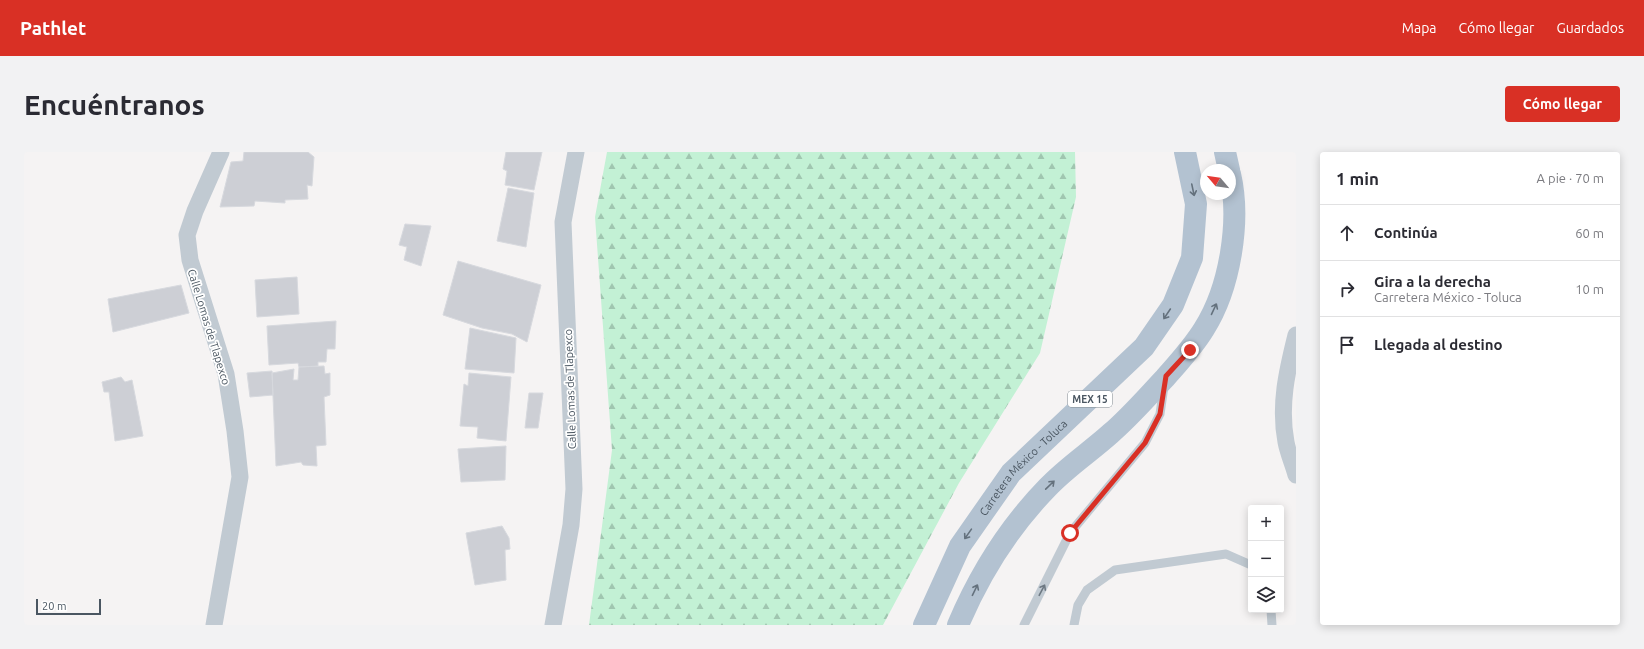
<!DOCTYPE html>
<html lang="es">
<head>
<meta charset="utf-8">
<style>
  :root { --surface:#fff; --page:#f2f2f3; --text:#2b2b33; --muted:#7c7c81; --line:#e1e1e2; --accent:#d93025 }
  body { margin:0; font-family:Ubuntu,sans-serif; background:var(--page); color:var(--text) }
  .controls { position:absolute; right:12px; bottom:12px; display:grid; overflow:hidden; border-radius:4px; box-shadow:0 2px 10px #0003 }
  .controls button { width:36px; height:36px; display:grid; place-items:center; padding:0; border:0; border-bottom:1px solid var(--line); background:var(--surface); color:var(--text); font:20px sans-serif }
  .compass { position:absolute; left:1176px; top:12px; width:36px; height:36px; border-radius:50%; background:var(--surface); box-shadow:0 2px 10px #0003; rotate:299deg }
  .scale { position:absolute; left:12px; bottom:10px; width:65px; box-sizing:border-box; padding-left:4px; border:2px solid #4a5661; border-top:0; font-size:11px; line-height:14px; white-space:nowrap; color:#4a5661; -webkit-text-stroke:3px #fff; paint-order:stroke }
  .stop { position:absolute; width:12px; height:12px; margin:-9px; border:3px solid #d93025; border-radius:50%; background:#fff }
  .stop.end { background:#d93025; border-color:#fff; box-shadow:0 1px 4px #0008 }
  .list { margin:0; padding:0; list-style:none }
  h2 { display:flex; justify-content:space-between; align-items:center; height:52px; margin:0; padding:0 16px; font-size:17px }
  h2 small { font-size:13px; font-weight:400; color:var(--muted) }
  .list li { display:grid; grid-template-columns:26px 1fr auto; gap:12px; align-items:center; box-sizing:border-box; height:56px; padding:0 16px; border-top:1px solid var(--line) }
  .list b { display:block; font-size:15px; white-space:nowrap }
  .list p { margin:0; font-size:13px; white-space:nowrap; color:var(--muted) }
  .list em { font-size:13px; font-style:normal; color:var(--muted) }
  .icon { flex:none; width:22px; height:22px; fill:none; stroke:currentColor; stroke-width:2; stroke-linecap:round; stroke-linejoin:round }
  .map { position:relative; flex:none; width:1272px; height:473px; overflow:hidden; border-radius:4px }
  header { display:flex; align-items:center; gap:24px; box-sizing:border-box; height:56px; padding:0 20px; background:var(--accent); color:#fff }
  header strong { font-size:19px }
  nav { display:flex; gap:22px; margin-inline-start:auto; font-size:14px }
  .intro { display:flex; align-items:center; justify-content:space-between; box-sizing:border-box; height:96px; padding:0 24px }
  h1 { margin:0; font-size:28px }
  .button { padding:10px 18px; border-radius:4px; background:var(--accent); color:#fff; font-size:14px; font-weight:700 }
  main { display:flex; gap:24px; padding:0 24px }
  aside { flex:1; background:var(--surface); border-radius:4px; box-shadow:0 2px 10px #0003 }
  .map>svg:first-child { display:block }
  .forest { fill:url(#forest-firs) }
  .building { fill:#cdcfd5; stroke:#d7d9de }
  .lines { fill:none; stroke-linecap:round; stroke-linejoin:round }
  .lane { stroke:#c1cad2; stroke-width:9 }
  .street { stroke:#c1cad2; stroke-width:17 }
  .primary { stroke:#b3c2d1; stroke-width:22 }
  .oneway { stroke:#64717d }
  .oneway2 { stroke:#6e7983 }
  .route { stroke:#d93025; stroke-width:5 }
  .labels { text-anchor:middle; stroke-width:3.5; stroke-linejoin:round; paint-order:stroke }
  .shield { fill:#fff; stroke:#808990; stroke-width:1 }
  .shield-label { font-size:10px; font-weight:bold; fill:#4a5661 }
  .street-label { font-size:11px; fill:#4a5661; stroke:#fff }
</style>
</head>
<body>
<header>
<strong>Pathlet</strong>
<nav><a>Mapa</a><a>Cómo llegar</a><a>Guardados</a></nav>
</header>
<div class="intro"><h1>Encuéntranos</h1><a class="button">Cómo llegar</a></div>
<main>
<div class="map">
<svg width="1272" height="473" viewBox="0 0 1272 473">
  <defs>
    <pattern id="forest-firs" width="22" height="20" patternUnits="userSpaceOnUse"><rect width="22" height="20" fill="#c3f1d5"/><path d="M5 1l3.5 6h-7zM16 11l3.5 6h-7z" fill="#a0c6b0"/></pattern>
  </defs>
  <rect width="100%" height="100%" fill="#f5f3f3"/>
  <path class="forest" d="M583 0H1051L1052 45 1016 201 935 331 859 473H565L588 298 571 65Z"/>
  <path class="building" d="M220 0H284L290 5 288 34 283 33 284 47 261 48V51L231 49 230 54 196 55 207 10 219 9Z
    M482 0H518L510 38 481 33 483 19 479 17Z
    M484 36 510 41 502 95 473 89Z
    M381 72 407 74 397 114 380 108 383 95 375 93Z
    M434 109 517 133 503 190 488 182 458 176 419 163Z
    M273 125 275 162 233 165 231 128Z
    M157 133 165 161 89 180 84 147Z
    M312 169 311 197H303L302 210H294V214L275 215 274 211 245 213 243 174Z
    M446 176 492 186 490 221 441 217Z
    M300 214 301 222 306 221V243L300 245 302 293 292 294 293 314 279 313 277 310 252 314 248 221 270 217 269 228H274L275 215Z
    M248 219 249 243 226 245 223 221Z
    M445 221 487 225 482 289 453 286 454 275 436 274 440 232 444 234Z
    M97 225 101 230 108 228 119 284 91 289 85 240H80L78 230Z
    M505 241H519L514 276H501Z
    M482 294 481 328 437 330 434 297Z
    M478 374 485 386 486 397 481 398 482 428 451 433 442 381Z"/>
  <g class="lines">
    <path class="lane" d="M1247 458 1248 473
      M1000 473 1046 381 1121 291 1136 262 1140 234
      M1050 473 1054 453 1063 438 1091 418 1202 402 1227 413"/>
    <path class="street" d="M1272 183C1263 219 1255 253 1262 290 1264 301 1269 312 1272 323
      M190 473 216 325 211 279 202 222 166 108 163 83 171 59 197 0
      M529 473 547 373 550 337 539 70 552 0"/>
    <g class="primary">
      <path d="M1201 0 1205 18"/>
      <path id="s1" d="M900 473 936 394 987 321 1120 195 1149 153 1168 106 1172 52 1161 0"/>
      <path d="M934 473C956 421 985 375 1024 335 1043 315 1066 300 1086 282 1106 265 1123 245 1141 226 1155 210 1169 195 1180 177 1206 136 1217 69 1206 22"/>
    </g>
  </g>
  <defs><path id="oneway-shaft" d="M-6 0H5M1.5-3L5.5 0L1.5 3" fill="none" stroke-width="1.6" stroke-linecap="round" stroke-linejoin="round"/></defs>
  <g class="oneway">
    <use href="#oneway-shaft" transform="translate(1169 38) rotate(78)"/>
    <use href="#oneway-shaft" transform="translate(1190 157) rotate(-65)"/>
    <use href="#oneway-shaft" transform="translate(1143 162) rotate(124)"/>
    <use href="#oneway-shaft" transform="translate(1026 333) rotate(-44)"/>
    <use href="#oneway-shaft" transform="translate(944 382) rotate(125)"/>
    <use href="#oneway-shaft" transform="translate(951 438) rotate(-64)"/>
  </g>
  <use class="oneway2" href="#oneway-shaft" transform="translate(1018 438) rotate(-62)"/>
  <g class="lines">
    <path class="route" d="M1046 381 1121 291 1136 262 1142 224 1166 198"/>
  </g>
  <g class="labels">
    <rect class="shield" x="1044" y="239" width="44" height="16" rx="3"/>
    <g class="shield-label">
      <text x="1066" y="251">MEX 15</text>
    </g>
    <g class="street-label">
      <text transform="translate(185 175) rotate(73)" y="4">Calle Lomas de Tlapexco</text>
      <text transform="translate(546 237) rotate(-92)" y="4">Calle Lomas de Tlapexco</text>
      <text dy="4" stroke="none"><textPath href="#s1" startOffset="188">Carretera México - Toluca</textPath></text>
    </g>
  </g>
</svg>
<div class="controls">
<button>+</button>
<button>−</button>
<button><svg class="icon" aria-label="layers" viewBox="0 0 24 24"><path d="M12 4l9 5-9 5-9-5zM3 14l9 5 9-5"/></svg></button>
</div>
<svg class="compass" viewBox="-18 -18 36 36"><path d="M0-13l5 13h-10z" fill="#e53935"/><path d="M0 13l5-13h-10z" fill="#7c7c81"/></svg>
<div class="scale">20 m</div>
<div class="stop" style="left:1046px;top:381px"></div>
<div class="stop end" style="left:1166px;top:198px"></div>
</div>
<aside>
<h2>1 min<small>A pie · 70 m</small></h2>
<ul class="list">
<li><svg class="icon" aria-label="ahead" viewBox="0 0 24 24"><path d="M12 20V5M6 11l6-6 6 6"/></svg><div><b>Continúa</b></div><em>60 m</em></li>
<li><svg class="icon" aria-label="right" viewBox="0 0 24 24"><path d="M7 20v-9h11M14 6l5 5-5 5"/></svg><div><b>Gira a la derecha</b><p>Carretera México - Toluca</p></div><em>10 m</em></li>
<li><svg class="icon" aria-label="arrive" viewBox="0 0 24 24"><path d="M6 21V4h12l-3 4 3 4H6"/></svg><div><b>Llegada al destino</b></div></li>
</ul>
</aside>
</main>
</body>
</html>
